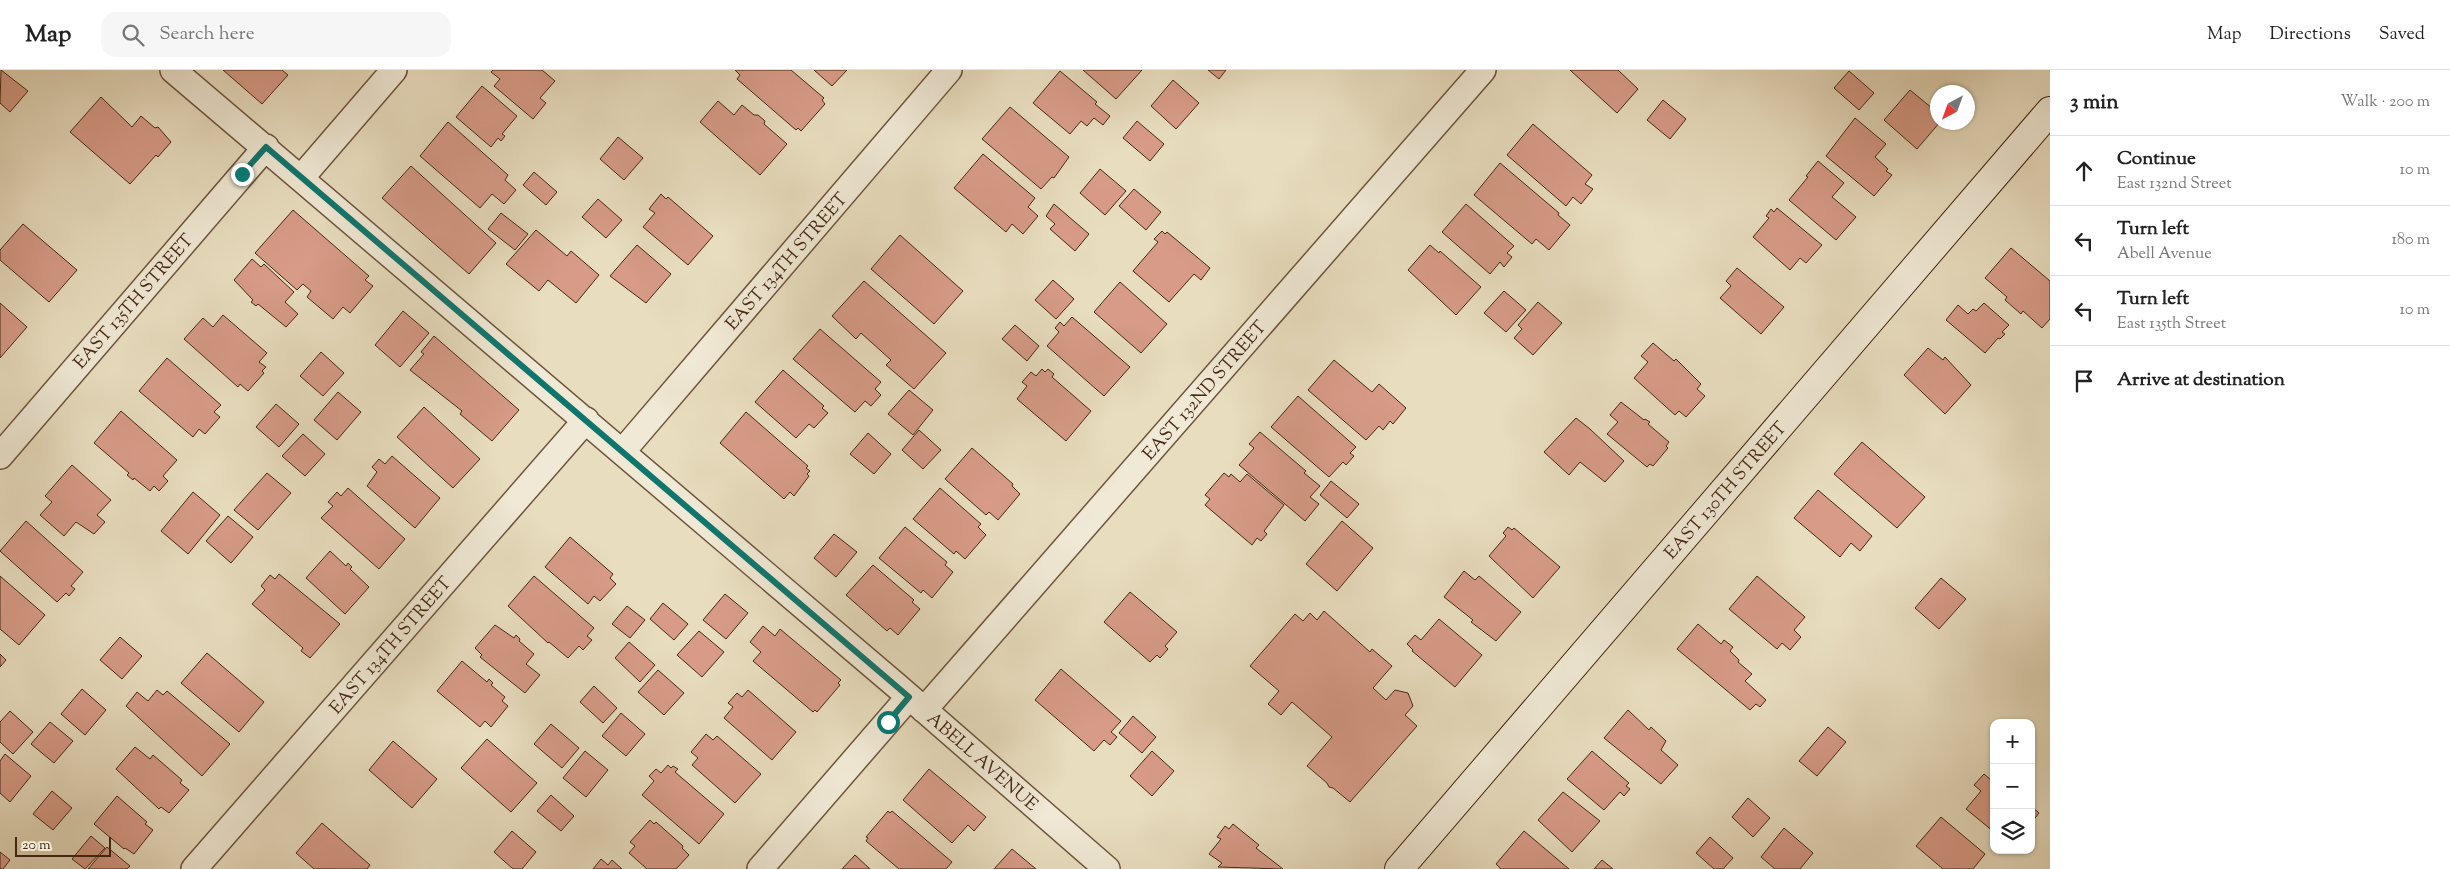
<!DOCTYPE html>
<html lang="en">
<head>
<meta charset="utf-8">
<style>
  :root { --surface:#fff; --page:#f6f6f6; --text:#222; --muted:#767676; --line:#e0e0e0 }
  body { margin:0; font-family:"Sorts Mill Goudy",serif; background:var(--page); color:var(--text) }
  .controls { position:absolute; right:15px; bottom:15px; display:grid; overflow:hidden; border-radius:10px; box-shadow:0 1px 4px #0004 }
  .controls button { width:45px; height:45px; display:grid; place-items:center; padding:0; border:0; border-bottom:1px solid var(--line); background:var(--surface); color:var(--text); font:25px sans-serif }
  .compass { position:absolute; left:1930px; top:15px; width:45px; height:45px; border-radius:50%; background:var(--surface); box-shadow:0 1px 4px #0004; rotate:221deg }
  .scale { position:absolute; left:15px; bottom:12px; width:96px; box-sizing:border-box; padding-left:5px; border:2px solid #452812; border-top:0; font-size:14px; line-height:18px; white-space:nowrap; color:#452812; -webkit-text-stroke:4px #f0e9d5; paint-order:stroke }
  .stop { position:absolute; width:15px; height:15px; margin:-11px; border:4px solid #0f766e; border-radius:50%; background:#fff }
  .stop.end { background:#0f766e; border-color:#fff; box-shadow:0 1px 5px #0008 }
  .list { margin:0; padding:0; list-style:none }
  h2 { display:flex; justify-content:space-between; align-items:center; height:65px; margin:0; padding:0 20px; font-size:21px }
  h2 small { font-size:16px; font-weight:400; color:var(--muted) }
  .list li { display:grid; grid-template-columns:32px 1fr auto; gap:15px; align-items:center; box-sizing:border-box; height:70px; padding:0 20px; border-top:1px solid var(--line) }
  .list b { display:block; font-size:19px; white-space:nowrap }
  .list p { margin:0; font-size:16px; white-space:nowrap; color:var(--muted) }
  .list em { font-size:16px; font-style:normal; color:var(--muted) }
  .icon { flex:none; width:28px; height:28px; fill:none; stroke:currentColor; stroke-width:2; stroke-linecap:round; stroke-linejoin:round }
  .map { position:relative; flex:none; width:2050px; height:799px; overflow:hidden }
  header { display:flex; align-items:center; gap:30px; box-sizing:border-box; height:70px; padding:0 25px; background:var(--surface); border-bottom:1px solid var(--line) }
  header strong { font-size:24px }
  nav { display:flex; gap:28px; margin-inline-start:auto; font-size:18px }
  .search { width:350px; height:45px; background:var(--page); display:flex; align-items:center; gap:12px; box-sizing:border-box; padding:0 18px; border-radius:15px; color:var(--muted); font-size:19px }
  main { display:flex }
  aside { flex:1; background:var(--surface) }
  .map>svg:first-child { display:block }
  .building { fill:#d79b87; stroke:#452812 }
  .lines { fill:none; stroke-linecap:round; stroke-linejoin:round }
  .street-casing { stroke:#6e553d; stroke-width:28 }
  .secondary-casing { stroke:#452812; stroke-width:30 }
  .street { stroke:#f0e9d5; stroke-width:25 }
  .secondary { stroke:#f0e9d5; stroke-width:28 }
  .route { stroke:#0f766e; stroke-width:6 }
  .labels { text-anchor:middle; stroke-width:4; stroke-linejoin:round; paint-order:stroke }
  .street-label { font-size:18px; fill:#452812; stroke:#f0e9d5 }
</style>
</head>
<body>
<header>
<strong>Map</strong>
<div class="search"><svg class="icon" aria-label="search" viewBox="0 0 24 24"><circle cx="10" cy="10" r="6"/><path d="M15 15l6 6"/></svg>Search here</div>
<nav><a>Map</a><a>Directions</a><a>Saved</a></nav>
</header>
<main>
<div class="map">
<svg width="2050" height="799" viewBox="0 0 2050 799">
  <rect width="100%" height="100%" fill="#e8ddbf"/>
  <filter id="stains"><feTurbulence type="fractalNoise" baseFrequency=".004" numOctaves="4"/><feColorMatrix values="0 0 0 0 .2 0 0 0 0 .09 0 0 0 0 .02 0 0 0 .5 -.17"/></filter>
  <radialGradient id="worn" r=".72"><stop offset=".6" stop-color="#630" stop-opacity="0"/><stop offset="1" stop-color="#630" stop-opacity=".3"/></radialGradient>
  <path class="building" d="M1 0 28 21 10 42 0 33Z
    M223 0H282L288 5 262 34Z
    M493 0H542L555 11 540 28 546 33 533 49 494 16 500 9 491 2Z
    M735 0H791L824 28 822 30 825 34 801 61 798 58 796 60 737 9 740 5Z
    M814 0H847L832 16Z
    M1083 0H1142L1116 29Z
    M1208 0H1226L1219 9Z
    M1570 0H1618L1638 19 1617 43Z
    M1060 1 1097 32 1095 34 1110 46 1103 55 1094 48 1087 56 1081 51 1070 64 1033 33Z
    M1849 1 1874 23 1859 40 1834 18Z
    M1173 10 1199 33 1176 59 1151 36Z
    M482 16 517 46 502 64 505 66 501 71 498 68 491 77 456 47Z
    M1910 20 1938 43V52H1940L1917 79 1884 50Z
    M101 27 132 57 141 46 155 58 158 57 171 72 158 87 156 85 130 114 70 62Z
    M1663 30 1686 49 1670 69 1647 50Z
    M718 31 734 45 742 35 754 45H758L765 51 764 54 787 74 760 105 700 52Z
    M1010 37 1069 87 1054 108 1052 107 1041 119 982 69Z
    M1855 48 1886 74 1875 87 1888 99 1886 101 1892 105 1874 126 1826 86Z
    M1137 51 1164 74 1150 91 1123 68Z
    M448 52 508 105 505 110 516 120 504 134 492 124 480 138 420 86Z
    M1533 54 1592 105 1585 114 1593 119 1581 134 1573 127 1566 136 1507 85Z
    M618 67 643 88 624 110 600 89Z
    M983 84 1035 128 1028 137 1038 146 1023 164 1012 154 1006 162 954 118Z
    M1818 91 1844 113 1832 127 1856 147 1836 170 1789 130 1808 107 1806 106Z
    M1500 93 1559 143 1558 145 1570 155 1549 180 1536 169 1532 174 1474 125Z
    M411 96 496 173 469 204 382 128Z
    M1100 99 1126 121 1105 145 1080 123Z
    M534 102 557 122 546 135 523 115Z
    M1134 119 1161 142 1146 160 1119 136Z
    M661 124 666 129 668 127 713 166 688 195 643 157 655 143 649 139Z
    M598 129 622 150 606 168 582 147Z
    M1054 134 1089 164 1075 181 1050 159 1055 154 1046 146Z
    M1466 134 1514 176 1507 183 1512 187 1504 197 1500 192 1490 204 1442 162Z
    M1777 138 1822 175 1806 193 1800 188 1790 200 1753 167 1769 148 1766 146 1771 139 1774 142Z
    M293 140 369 206 365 210 373 216 350 243 343 237 333 249 307 227 311 221 303 214 297 220 255 183Z
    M501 143 528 164 515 180 488 159Z
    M23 154 77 200 49 232 0 190V180Z
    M536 160 567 186 571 181 599 205 576 233 548 210 539 221 506 194Z
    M1162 161 1165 164 1167 162 1210 198 1201 210 1194 204 1169 232 1133 201 1158 172 1154 169Z
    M900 165 963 221 934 254 871 199Z
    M637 175 671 204 646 233 610 206Z
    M1430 175 1439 183 1440 181 1481 217 1456 245 1408 200Z
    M2011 178 2050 211V249L2042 258 2023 241 2021 244 2005 230 2007 227 1985 208Z
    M252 189 261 197 264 194 294 222 285 232 298 244 286 257 258 234 256 236 251 232 253 230 234 210Z
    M1737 198 1784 237 1761 264 1720 228 1731 216 1726 211Z
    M1053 210 1074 229 1056 249 1035 230Z
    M864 211 946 283 914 319 886 295 891 290 861 263 856 269 832 246Z
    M1120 212 1167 254 1141 283 1094 242Z
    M1504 221 1526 240 1506 262 1484 243Z
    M1538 232 1562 253 1533 285 1514 268 1522 259 1518 255Z
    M0 233 27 257 0 288Z
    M1984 233 2009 255 2002 262 2005 264 2000 269 1998 268 1985 283 1946 250 1958 235 1968 244 1973 239 1976 241Z
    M403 241 429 263 400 297 375 275Z
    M223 245 267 283 259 292 266 297 262 301 264 303 248 321 240 314 238 317 184 269 203 248 213 257Z
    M1072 247 1130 297 1104 326 1047 276 1059 262 1055 258 1060 252 1064 256Z
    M1015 255 1039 276 1027 291 1002 269Z
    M820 259 881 312 875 319 881 325 871 336 865 331 855 342 793 289Z
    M434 266 519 340 492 371 460 344 462 341 410 300 424 284 421 282Z
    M1653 273 1674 291 1676 289 1701 314 1697 319 1705 326 1686 347 1679 341 1675 345 1634 308 1648 292 1641 286Z
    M1928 278 1943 290 1945 287 1971 315 1945 344 1904 305Z
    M321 282 344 303 323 326 300 306Z
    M167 288 221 335 214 342 220 347 205 364 199 359 193 367 139 321Z
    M1334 290 1372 322 1379 314 1406 338 1393 354 1390 351 1383 360 1379 356 1366 370 1308 320Z
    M1042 299 1045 302 1048 299 1054 304 1052 307 1091 341 1066 371 1017 329 1027 316 1022 312 1031 302 1036 306Z
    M783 300 824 336 822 338 828 343 814 358 809 354 796 368 755 332Z
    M909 320 933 340 913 365 888 344Z
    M338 322 361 342 337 370 314 350Z
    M1298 326 1356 377 1350 383 1354 386 1346 395 1343 392 1329 407 1271 357Z
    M1621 332 1644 350 1645 349 1650 352 1648 354 1669 372 1666 376 1668 378 1653 396 1650 394 1647 397 1607 364 1618 352 1610 345Z
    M276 334 299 354 279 377 256 357Z
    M424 337 480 389 453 418 397 367Z
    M121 341 177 390 163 406 168 411 159 421 154 416 150 421 134 408 133 410 127 405 129 403 94 373Z
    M746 342 808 396 806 398 810 401 807 404 809 406 794 426 790 422 784 429 720 373Z
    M1576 348 1590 359 1624 391 1605 412 1580 392 1569 405 1544 382Z
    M919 360 941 380 923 399 902 380Z
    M1260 362 1306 401 1304 403 1320 416 1310 427 1319 434 1305 451 1239 395 1254 378 1249 374Z
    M868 363 891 384 874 404 850 384Z
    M303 364 325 384 305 406 282 386Z
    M1862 372 1925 427 1897 458 1834 404Z
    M972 378 1013 414 1012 416 1020 424 998 450 989 442 986 445 945 409Z
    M392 386 440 428 415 458 367 416 377 402 372 397 379 389 385 394Z
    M72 395 111 430 97 445 105 452 94 464 76 452 64 466 40 445 52 432 45 426Z
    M267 403 291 423 258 460 234 440Z
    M1224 403 1229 407 1231 404 1240 412 1247 404 1284 435 1264 461 1267 464 1261 471 1257 468 1252 475 1205 435 1210 429 1205 425Z
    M1331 411 1359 434 1347 448 1320 425Z
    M348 418 405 469 379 499 321 448 333 436 328 432 337 422 341 426Z
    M940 418 981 454 978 457 986 465 965 489 956 481 954 484 913 449Z
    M1818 420 1872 466 1860 481 1851 473 1840 487 1794 448Z
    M193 422 220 445 188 484 161 461Z
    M228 446 253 467 231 493 206 471Z
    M26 451 83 502 71 516 75 519 69 526 66 523 57 532 0 481Z
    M1342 451 1373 478 1337 521 1306 494Z
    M905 457 947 492 945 495 953 502 932 528 923 520 921 523 879 488Z
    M1508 457 1512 460 1514 458 1560 497 1533 528 1489 486 1506 466 1503 463Z
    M834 464 857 482 836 507 814 488Z
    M570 467 613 504 610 508 616 514 600 531 594 526 588 534 545 497Z
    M330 481 346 496 348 493 352 497 350 499 369 517 345 544 306 508Z
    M873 495 914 530 912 532 920 539 898 565 890 558 887 561 846 525Z
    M1464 501 1475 510 1479 506 1521 542 1496 571 1471 552 1473 550 1444 527Z
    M279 504 340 554 310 588 301 581 303 578 252 534 265 520 261 516 270 505 275 509Z
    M0 506 45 545 19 575 0 559Z
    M534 506 594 558 587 566 592 570 583 580 579 576 568 588 549 572 548 573 508 536Z
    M1757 506 1805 547 1794 560 1801 567 1790 580 1782 573 1777 579 1729 539Z
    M1941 508 1966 529 1939 559 1915 538Z
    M1130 522 1177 562 1165 576 1168 579 1160 588 1157 585 1150 592 1104 552Z
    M725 524 748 543 726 569 703 550Z
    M663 533 688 554 674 570 650 549Z
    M627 536 645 550 630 568 612 554Z
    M1324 541 1370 582 1372 579 1392 596 1373 618 1386 630 1395 620 1408 623 1413 636 1405 645 1417 656 1350 732 1333 718 1329 717 1327 713 1307 696 1332 667 1292 632 1281 645 1268 634 1279 621 1250 596 1295 544 1303 551 1310 543 1317 550Z
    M1439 549 1482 585 1455 617 1412 581 1413 580 1407 574 1415 565 1421 570Z
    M1698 554 1721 574 1724 570 1733 577 1730 581 1739 590 1738 592 1752 604 1745 611 1766 630 1760 637 1756 634 1750 640 1677 579Z
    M495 555 514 568 516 565 520 569 519 571 534 584 526 594 540 605 525 623 480 587 482 585 475 578Z
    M763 556 775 566 780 559 841 610 838 613 840 615 817 642 815 640 813 642 753 591 761 582 750 572Z
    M699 561 724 582 702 607 677 585Z
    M120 567 142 586 122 609 100 590Z
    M629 572 655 595 640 612 615 588Z
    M207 583 264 632 239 662 181 613Z
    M0 584 6 590 0 597Z
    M462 591 487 612 489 609 493 613 491 615 505 627 502 631 508 636 491 657 485 651 480 657 437 621Z
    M1061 599 1121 651 1111 662 1117 667 1110 675 1104 670 1094 681 1035 630Z
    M658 600 684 623 664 645 638 622Z
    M594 616 617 638 603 653 580 632Z
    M82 619 106 640 85 665 61 644Z
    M157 620 163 625 167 621 230 674 202 706 126 636 137 622 148 631Z
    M748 620 796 662 772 690 724 648 733 637 728 633 737 623 742 627Z
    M1628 640 1649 660 1651 657 1666 671 1661 680 1678 695 1661 714 1604 668Z
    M10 641 33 662 13 684 0 672V652Z
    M621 643 645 664 626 686 602 666Z
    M1133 646 1156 667 1142 683 1119 663Z
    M50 652 73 671 54 693 31 674Z
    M551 654 579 678 562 698 534 674Z
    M1828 657 1846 672 1817 706 1799 691Z
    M706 664 713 670 717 666 761 704 735 733 692 695 698 688 691 682Z
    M487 669 537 713 511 742 461 698Z
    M393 671 437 709 412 738 369 700Z
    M135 677 150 689 153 685 182 710 180 713 189 720 169 743 161 737 159 739 116 699Z
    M585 681 608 700 586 727 563 708Z
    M1152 681 1174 701 1152 726 1130 706Z
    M1592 681 1629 713 1626 716 1630 719 1624 726 1620 722 1604 740 1567 709Z
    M5 684 31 706 10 732 0 723V691Z
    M668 695 671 698 673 696 678 699 675 702 724 744 699 774 642 725 654 711 649 706 656 699 661 703Z
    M929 699 986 747 974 761 968 755 952 773 903 730Z
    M1984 704 1991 710 1994 707V762L1966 739 1981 721 1974 715Z
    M52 721 72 738 53 760 33 744Z
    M1563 722 1600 751 1572 782 1538 750Z
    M551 725 574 746 561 761 537 741Z
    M117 726 147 752 145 754 153 760 134 784 125 778 124 779 94 754Z
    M1748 728 1770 748 1753 767 1732 747Z
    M2031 736 2039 743 2031 753Z
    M888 741 890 743 892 741 952 792 946 799H899L866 771 868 768 866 767Z
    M1941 747 1985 784 1973 799H1943L1916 776Z
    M650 750 654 754 656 752 683 776 682 778 689 785 676 799H647L629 783 635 776 630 772Z
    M322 753 370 795 367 799H314L296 783Z
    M1233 754 1259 775 1256 778 1283 799 1218 797 1222 793 1209 784 1221 769 1217 767 1225 756 1229 759Z
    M1784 758 1813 783 1800 799H1775L1761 787Z
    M512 761 536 782 522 799H513L494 782Z
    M1524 761 1569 799H1501L1496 794Z
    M91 766 105 778 85 799 72 789Z
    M1710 767 1733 788 1723 799H1714L1696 783Z
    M107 777 130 796 127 799H88Z
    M1012 779 1036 799H994Z
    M0 782 10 790 3 799H0Z
    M855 785 870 799H842Z
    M601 789 608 795 612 790 622 799H593Z
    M1602 790 1613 799H1594Z"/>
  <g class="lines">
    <g class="street-casing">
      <path id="street" d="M173 0 898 617 1107 799
        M301 108 394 0
        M622 382 949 0
        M0 386 266 77
        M924 640 1483 0
        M194 799 586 350
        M760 799 909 627"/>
    </g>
    <g class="secondary-casing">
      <path id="secondary" d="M1399 799 2050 41"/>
    </g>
    <use href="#street" class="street"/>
    <use href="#secondary" class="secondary"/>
  </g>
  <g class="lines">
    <path class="route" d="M242 104 266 77 909 627 888 652"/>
  </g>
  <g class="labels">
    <g class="street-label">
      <text transform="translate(786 191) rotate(-49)" y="6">EAST 134TH STREET</text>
      <text transform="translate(133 231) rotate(-49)" y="6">EAST 135TH STREET</text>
      <text transform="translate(1204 320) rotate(-49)" y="6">EAST 132ND STREET</text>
      <text transform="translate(1725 420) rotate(-49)" y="6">EAST 130TH STREET</text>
      <text transform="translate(390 575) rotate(-49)" y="6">EAST 134TH STREET</text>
      <text transform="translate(983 691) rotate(41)" y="6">ABELL AVENUE</text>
    </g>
  </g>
  <rect width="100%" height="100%" filter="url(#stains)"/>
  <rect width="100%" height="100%" fill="url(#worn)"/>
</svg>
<div class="controls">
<button>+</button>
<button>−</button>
<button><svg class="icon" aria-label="layers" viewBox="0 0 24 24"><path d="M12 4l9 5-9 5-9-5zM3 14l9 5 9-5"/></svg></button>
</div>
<svg class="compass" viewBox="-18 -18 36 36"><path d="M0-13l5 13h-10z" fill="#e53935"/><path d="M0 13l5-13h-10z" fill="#767676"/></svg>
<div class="scale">20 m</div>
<div class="stop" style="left:888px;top:652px"></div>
<div class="stop end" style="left:242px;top:104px"></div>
</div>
<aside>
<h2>3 min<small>Walk · 200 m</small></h2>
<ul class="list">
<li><svg class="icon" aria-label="ahead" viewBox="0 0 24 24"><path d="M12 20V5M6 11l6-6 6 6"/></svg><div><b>Continue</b><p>East 132nd Street</p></div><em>10 m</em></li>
<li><svg class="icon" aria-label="left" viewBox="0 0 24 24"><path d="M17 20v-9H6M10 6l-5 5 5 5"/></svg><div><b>Turn left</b><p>Abell Avenue</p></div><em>180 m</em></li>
<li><svg class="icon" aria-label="left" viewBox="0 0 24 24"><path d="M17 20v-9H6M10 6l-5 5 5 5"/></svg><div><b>Turn left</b><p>East 135th Street</p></div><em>10 m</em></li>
<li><svg class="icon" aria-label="arrive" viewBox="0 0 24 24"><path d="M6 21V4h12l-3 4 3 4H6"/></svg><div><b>Arrive at destination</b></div></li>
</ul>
</aside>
</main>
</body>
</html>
